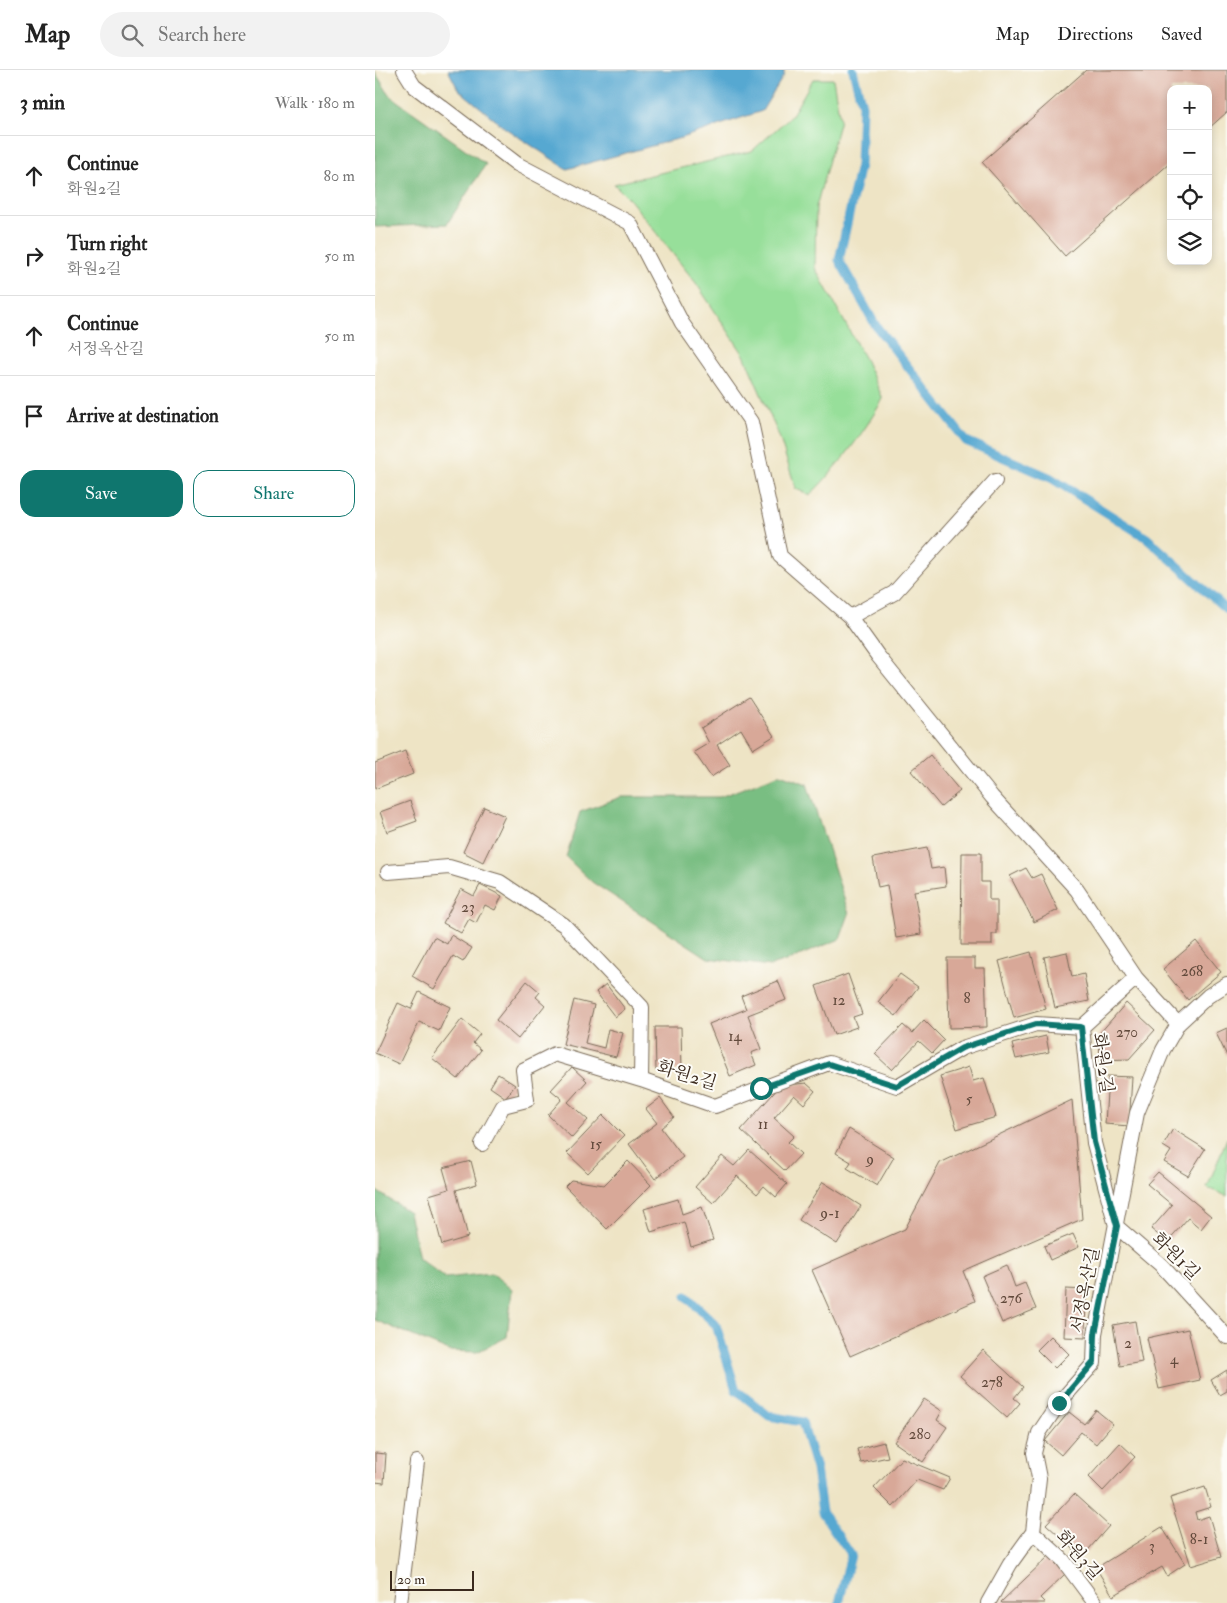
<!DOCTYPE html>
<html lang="en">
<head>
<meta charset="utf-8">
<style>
  :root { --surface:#fff; --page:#f2f2f2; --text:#222; --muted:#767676; --line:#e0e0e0; --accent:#0f766e }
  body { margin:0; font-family:"IM FELL Double Pica","Noto Serif KR",serif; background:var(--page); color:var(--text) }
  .controls { position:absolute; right:15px; top:15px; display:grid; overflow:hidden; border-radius:10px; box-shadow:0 2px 8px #0003 }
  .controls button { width:45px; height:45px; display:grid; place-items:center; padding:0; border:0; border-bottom:1px solid var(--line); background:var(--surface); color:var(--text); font:25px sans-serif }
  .scale { position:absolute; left:15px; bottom:12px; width:84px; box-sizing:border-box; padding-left:5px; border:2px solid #3b2a1e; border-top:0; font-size:14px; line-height:18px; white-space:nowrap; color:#3b2a1e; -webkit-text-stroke:4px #fdfcf7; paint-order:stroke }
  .stop { position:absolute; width:15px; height:15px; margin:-11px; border:4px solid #0f766e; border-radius:50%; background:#fff }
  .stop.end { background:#0f766e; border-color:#fff; box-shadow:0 1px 5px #0008 }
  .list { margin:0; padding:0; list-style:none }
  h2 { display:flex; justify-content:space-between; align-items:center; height:65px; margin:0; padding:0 20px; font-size:21px }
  h2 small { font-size:16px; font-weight:400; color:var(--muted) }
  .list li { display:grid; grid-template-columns:32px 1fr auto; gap:15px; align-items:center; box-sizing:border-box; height:80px; padding:0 20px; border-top:1px solid var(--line) }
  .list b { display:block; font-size:19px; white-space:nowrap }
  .list p { margin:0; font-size:16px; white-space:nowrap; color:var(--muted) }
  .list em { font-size:16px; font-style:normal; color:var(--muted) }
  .actions { display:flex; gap:10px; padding:15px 20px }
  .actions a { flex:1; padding:11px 0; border:1px solid var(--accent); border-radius:15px; text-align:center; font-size:18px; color:var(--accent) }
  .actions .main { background:var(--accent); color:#fff }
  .icon { flex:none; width:28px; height:28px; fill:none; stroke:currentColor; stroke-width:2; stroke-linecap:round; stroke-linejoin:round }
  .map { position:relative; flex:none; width:852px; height:1533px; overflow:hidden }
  header { display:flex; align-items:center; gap:30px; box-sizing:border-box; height:70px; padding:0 25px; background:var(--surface); border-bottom:1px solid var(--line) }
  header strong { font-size:24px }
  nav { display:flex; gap:28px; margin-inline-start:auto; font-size:18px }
  .search { width:350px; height:45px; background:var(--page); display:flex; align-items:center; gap:12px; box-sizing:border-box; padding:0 18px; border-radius:28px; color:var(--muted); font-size:19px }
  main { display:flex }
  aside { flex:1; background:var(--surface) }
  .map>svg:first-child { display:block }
  .green { fill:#97df9a; stroke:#69845c }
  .forest { fill:#79be82; stroke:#5a7450 }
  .water { fill:#56a8d1; stroke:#486978 }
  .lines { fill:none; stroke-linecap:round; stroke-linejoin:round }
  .stream { stroke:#56a8d1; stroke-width:9 }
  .building { fill:#d8a898 }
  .service-casing { stroke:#7a6b58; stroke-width:16 }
  .service { stroke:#fff; stroke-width:14 }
  .route { stroke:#0f766e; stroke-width:6 }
  .labels { text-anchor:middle; stroke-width:4; stroke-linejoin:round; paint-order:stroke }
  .number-label { font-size:15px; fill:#624a3c }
  .street-label { font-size:18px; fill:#3b2a1e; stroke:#fdfcf7 }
</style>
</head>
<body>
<header>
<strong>Map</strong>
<div class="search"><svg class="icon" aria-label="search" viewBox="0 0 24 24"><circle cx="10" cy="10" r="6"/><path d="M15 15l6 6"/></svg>Search here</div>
<nav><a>Map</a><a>Directions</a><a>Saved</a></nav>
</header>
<main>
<aside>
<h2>3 min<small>Walk · 180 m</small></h2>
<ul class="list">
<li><svg class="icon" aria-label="ahead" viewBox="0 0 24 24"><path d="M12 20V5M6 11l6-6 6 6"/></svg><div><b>Continue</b><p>화원2길</p></div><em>80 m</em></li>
<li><svg class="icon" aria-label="right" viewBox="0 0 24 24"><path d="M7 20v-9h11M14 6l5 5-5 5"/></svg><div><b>Turn right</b><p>화원2길</p></div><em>50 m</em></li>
<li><svg class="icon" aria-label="ahead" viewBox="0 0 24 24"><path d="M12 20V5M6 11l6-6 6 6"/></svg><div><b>Continue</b><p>서정옥산길</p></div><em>50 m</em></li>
<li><svg class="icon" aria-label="arrive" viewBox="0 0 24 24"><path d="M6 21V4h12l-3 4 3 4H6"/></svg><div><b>Arrive at destination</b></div></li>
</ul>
<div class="actions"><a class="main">Save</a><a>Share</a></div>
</aside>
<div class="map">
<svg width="852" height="1533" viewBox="0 0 852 1533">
  <rect width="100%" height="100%" fill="#fdfcf7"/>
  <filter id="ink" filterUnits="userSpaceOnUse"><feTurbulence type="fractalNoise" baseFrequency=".02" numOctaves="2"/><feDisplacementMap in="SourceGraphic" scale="10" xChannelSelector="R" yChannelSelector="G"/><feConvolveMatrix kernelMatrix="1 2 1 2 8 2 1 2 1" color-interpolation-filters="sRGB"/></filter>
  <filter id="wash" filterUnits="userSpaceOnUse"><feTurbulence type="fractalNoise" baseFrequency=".0096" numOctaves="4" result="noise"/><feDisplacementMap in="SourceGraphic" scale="20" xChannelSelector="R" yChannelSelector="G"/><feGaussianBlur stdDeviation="1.12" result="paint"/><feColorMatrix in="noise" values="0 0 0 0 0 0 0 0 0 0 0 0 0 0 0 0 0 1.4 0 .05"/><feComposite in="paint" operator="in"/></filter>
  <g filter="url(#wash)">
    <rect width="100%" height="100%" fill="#eee4c5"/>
    <path class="green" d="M438 9H458L465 50 441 137 440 198 491 291 508 329C488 364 464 396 435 425L421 419 404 366 369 285 321 213 256 131 239 114 377 81 417 45Z
      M852 1068V1126L832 1118Z"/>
    <path class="forest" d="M0 2 15 26 111 94 72 154 0 157Z
      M405 704 432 714 474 844 465 869 411 891 395 896 333 888 217 812 191 787 205 742 246 727H345Z
      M0 1120 34 1142 44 1188 70 1208 117 1203 137 1220 132 1267 102 1282 74 1281 0 1250Z"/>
    <path class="water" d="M73 0H409V5L387 41 306 68 192 99 130 58 83 19Z"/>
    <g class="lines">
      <path class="stream" d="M478 0 487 35 485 95 464 190 501 256 591 371 676 408 772 468 852 540
        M311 1226 341 1255 361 1320 394 1346 427 1352 441 1399 447 1442 476 1485 464 1533"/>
    </g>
    <g id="blocks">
      <path class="building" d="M711 0H852V42L833 59V19H796V92L690 186 607 92Z
        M374 627 399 666 378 679 366 659 342 675 355 695 336 707 319 682 334 673 326 658Z
        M30 681 38 704 0 719V693Z
        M555 685 585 721 566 737 536 701Z
        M35 731 42 751 12 762 5 742Z
        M109 737 130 746 108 792 88 782Z
        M552 778 556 799 569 797 571 816 539 821 546 864 521 868 512 815 503 817 498 788Z
        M587 783H606V812H614V830H622V864H617V875H586Z
        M651 798 657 808 666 804 683 840 659 852 635 806Z
        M105 815 127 826 120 840 110 835 101 853 94 849 86 863 68 853 86 819 99 826Z
        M76 865 97 878 88 892 78 886 59 919 37 906 59 867 72 874Z
        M821 871 846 902 813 930 788 899Z
        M656 882 671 939 639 948 624 891Z
        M692 882 697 907 709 904 714 931 680 938 669 887Z
        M572 888H600V898H610L612 957 574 958Z
        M473 904 487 944 478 947 482 957 459 965 441 916Z
        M525 904 543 917 521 946 503 932Z
        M152 911 165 922 161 927 170 935 143 969 121 950Z
        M403 911 411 930 373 945 386 979 376 983 381 995 355 1006 334 954 371 939 366 926Z
        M231 914 250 939 240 947 221 922Z
        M44 922 75 937 64 961 44 952 24 994 0 983 23 933 36 939Z
        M199 930 219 935 210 973 229 978 233 959 248 963 241 987 188 974Z
        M751 933 780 960 754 989 725 990 724 964Z
        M87 949 105 964 98 973 106 980 83 1009 57 988Z
        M549 950 569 970 557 983 544 971 517 1000 500 984 528 955 537 963Z
        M280 957H306L307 1000 281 1001Z
        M852 958V986L841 963Z
        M671 966 674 982 641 989 637 974Z
        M197 997 212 1011 193 1032 213 1050 197 1068 173 1045 187 1029 176 1020Z
        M594 997 598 1011 609 1008 621 1047 582 1059 565 1006Z
        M123 1004 140 1015 131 1028 115 1017Z
        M733 1006 757 1007 754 1056 730 1054Z
        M431 1013 440 1021 429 1034 419 1025 399 1048 419 1066 413 1072 426 1084 410 1101 366 1060 405 1016Z
        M285 1028 299 1047 286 1058 308 1087 280 1109 254 1074 282 1053 271 1039Z
        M697 1030 707 1149 588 1201 600 1231 475 1286 437 1200 530 1159 565 1093Z
        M228 1045 249 1066 213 1103 192 1083Z
        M474 1059 519 1087 502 1116 472 1098 476 1092 461 1083Z
        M798 1059 830 1079 813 1106 789 1092 796 1081 788 1076Z
        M374 1080 412 1114 401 1127 389 1116 382 1124 362 1106 338 1133 320 1117 347 1086 359 1096Z
        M96 1091 102 1114 81 1120 93 1167 67 1175 54 1125 74 1119 68 1098Z
        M253 1091 276 1115 232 1159 190 1116 196 1110 229 1115Z
        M783 1102 836 1146 826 1159 813 1148 792 1172 776 1159 797 1135 772 1114Z
        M448 1112 486 1136 462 1174 424 1150Z
        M303 1129 307 1144 327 1137 338 1170 316 1177 309 1152 276 1162 269 1139Z
        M698 1164 704 1177 675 1190 669 1176Z
        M632 1195 640 1217 650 1213 661 1239 627 1253 607 1206Z
        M691 1219 711 1220 710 1268 689 1267Z
        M760 1251 767 1292 745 1296 738 1255Z
        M813 1259 825 1310 784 1319 772 1268Z
        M676 1266 694 1284 680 1298 662 1280Z
        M608 1280 648 1317 639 1328 645 1333 632 1348 585 1306Z
        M852 1300V1321L845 1325 836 1310Z
        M549 1329 567 1341 562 1350 572 1357 548 1392 519 1372Z
        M721 1340 738 1354 721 1374 706 1362 686 1385 670 1371 694 1342 709 1354Z
        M509 1372 513 1387 486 1393 482 1379Z
        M745 1373 760 1387 728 1421 714 1407Z
        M0 1383 11 1384 9 1413 0 1412Z
        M527 1388 575 1408 568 1420 542 1410 518 1437 499 1418Z
        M830 1417 836 1437 820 1442 822 1450 834 1446 846 1487 816 1496 795 1428Z
        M699 1424 734 1456 707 1487 671 1454Z
        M787 1457 810 1494 792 1506 787 1497 738 1526 721 1498Z
        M674 1486 690 1504 665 1528 670 1533H627L626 1532Z"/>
    </g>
  </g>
  <g filter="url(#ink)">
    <use href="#blocks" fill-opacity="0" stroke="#7a6b58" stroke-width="1"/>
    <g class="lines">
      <g class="service-casing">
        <path id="service" d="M29 0 39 16 142 94 255 153 307 253 376 352 405 486 475 547 503 586 617 727 702 820 761 908 803 954
          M475 547 519 523 620 411
          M13 802 74 797 125 812 189 855 267 937 266 1010 340 1036 454 993 522 1016 587 978 661 954 707 957 719 1073 741 1156
          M707 957 761 908
          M107 1074 128 1036 152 1030 148 1000 180 984 266 1010
          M741 1156 786 1195 852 1267
          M658 1462 688 1490 720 1533
          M25 1533 42 1392
          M613 1533 635 1494 658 1462 664 1408 659 1383 664 1363 684 1333 719 1293 720 1264 762 1043 788 980 803 954 833 926 852 914"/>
      </g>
      <use href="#service" class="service"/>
    </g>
  </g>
  <g class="lines" filter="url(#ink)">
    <path class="route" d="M386 1018 454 994 522 1016 587 978 661 954 706 957 719 1072 742 1156 720 1264 719 1292 684 1333"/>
  </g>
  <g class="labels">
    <g class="number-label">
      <text x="93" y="842">23</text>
      <text x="817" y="906">268</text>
      <text x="592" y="933">8</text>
      <text x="464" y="935">12</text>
      <text x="752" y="967">270</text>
      <text x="360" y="971">14</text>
      <text x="594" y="1034">5</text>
      <text x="388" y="1059">11</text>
      <text x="221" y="1079">15</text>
      <text x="495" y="1094">9</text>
      <text x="455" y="1148">9-1</text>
      <text x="636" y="1233">276</text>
      <text x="753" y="1278">2</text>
      <text x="799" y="1294">4</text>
      <text x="617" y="1317">278</text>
      <text x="545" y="1369">280</text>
      <text x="824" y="1474">8-1</text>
      <text x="777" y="1481">3</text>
    </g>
    <g class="street-label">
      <text transform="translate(728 993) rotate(82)" y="6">화원2길</text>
      <text transform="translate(312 1005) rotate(17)" y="6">화원2길</text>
      <text transform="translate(801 1186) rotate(45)" y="6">화원1길</text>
      <text transform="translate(710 1220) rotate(-79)" y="6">서정옥산길</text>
      <text transform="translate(704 1485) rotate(49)" y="6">화원3길</text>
    </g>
  </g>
</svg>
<div class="controls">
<button>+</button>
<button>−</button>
<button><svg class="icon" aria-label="locate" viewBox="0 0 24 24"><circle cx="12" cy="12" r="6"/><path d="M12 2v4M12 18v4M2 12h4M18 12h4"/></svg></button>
<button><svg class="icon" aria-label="layers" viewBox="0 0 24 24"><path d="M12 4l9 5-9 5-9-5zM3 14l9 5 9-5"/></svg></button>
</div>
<div class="scale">20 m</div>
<div class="stop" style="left:386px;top:1018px"></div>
<div class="stop end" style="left:684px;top:1333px"></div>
</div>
</main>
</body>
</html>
